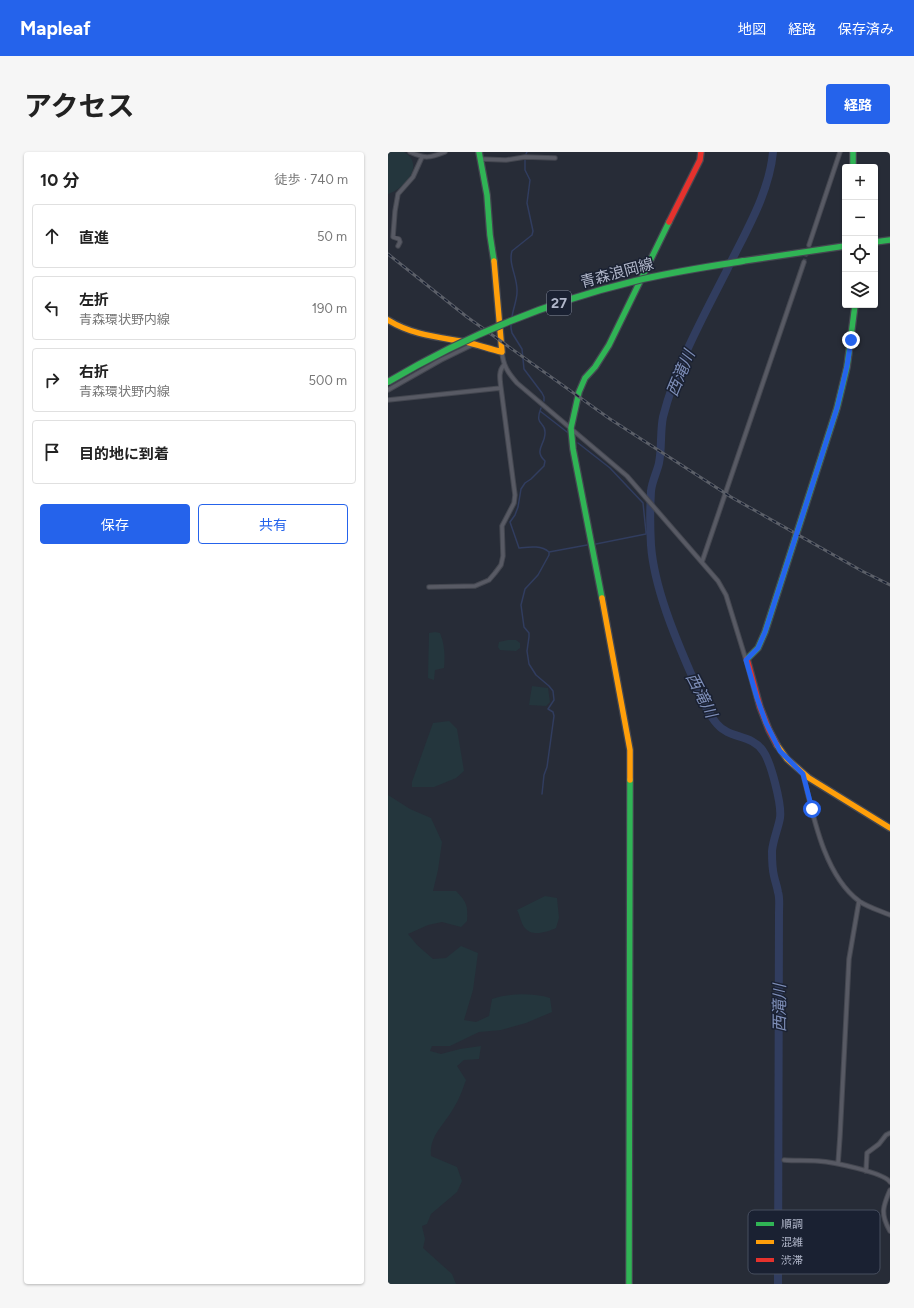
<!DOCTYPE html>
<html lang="ja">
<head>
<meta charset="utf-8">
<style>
  :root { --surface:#fff; --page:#f6f6f6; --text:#222; --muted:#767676; --line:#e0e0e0; --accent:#2563eb }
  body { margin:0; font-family:Figtree,"Noto Sans JP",sans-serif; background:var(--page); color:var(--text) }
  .controls { position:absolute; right:12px; top:12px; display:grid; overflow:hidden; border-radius:4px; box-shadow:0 1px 3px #0004 }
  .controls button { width:36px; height:36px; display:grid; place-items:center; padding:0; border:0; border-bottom:1px solid var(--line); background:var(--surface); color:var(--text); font:20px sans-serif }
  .stop { position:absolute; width:12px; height:12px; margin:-9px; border:3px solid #2563eb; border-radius:50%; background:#fff }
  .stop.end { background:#2563eb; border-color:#fff; box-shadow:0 1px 4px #0008 }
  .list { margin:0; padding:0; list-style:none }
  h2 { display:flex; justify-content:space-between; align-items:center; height:52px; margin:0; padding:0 16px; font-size:17px }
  h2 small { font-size:13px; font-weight:400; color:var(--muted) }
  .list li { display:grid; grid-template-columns:26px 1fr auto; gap:12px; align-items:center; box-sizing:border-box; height:64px; margin:0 8px 8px; padding:0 8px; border:1px solid var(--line); border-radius:4px }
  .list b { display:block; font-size:15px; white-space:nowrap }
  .list p { margin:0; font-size:13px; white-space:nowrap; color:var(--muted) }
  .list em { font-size:13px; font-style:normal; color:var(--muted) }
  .actions { display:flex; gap:8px; padding:12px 16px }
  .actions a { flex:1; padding:9px 0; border:1px solid var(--accent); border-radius:4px; text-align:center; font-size:14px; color:var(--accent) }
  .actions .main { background:var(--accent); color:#fff }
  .icon { flex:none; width:22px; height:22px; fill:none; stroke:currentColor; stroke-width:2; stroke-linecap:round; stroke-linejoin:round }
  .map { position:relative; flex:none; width:502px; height:1132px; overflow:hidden; border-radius:4px }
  header { display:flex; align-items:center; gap:24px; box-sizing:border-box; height:56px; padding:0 20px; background:var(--accent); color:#fff }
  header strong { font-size:19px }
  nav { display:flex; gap:22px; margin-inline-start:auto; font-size:14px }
  .intro { display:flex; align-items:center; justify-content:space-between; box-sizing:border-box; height:96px; padding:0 24px }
  h1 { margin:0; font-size:28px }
  .button { padding:10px 18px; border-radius:4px; background:var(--accent); color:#fff; font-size:14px; font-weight:700 }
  main { display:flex; gap:24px; padding:0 24px }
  aside { flex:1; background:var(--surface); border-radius:4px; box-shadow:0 1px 3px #0004 }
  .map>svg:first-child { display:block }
  .green { fill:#24363d }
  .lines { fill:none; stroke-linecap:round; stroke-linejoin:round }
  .stream { stroke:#313d5f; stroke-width:1.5 }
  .river { stroke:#313d5f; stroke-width:8 }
  .street-tunnel { stroke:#3c414d; stroke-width:3.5; stroke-dasharray:3.5 2; stroke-linecap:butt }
  .street-casing { stroke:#444750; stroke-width:5.5 }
  .fast-casing { stroke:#444750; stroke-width:8 }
  .slow-casing { stroke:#444750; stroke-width:8 }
  .jam-casing { stroke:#444750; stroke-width:8 }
  .street { stroke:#585a64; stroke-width:3.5 }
  .fast { stroke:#30b455; stroke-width:5.5 }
  .slow { stroke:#ff9f0a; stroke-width:5.5 }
  .jam { stroke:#e5322d; stroke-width:5.5 }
  .rail-casing { stroke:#5b5f68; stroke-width:3 }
  .rail { stroke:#1a2132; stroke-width:1.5; stroke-dasharray:4.5; stroke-linecap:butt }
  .fast-bridge-casing { stroke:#444953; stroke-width:8; stroke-linecap:butt }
  .fast-bridge { stroke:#30b455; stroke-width:6 }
  .route { stroke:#2563eb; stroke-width:5 }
  .labels { text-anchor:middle; stroke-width:3; stroke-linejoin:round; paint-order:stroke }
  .shield { fill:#1a2132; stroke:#83899c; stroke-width:1 }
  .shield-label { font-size:14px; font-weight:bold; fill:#b0b6c9 }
  .street-label { font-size:15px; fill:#b0b6c9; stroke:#1a2132 }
  .water-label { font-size:16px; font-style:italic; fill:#7e8eb7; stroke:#1a2132 }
  .key { fill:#1a2132; stroke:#474e5f; stroke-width:1 }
  .key-label { font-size:11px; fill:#b0b6c9 }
</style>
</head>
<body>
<header>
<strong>Mapleaf</strong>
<nav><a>地図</a><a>経路</a><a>保存済み</a></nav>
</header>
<div class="intro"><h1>アクセス</h1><a class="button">経路</a></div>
<main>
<aside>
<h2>10 分<small>徒歩 · 740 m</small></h2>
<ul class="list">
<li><svg class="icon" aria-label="ahead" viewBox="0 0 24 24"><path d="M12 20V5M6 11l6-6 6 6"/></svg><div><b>直進</b></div><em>50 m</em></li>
<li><svg class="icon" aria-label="left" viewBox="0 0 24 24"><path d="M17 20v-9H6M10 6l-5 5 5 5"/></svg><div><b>左折</b><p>青森環状野内線</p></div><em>190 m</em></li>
<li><svg class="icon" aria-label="right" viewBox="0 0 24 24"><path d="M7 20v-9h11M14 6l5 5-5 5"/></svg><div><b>右折</b><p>青森環状野内線</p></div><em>500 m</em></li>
<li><svg class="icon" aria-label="arrive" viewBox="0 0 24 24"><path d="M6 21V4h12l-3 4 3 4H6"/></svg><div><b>目的地に到着</b></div></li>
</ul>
<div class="actions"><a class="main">保存</a><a>共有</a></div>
</aside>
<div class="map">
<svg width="502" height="1132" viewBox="0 0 502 1132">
  <rect width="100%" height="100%" fill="#272c37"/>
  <path class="green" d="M0 0H16C38 13 16 37 0 42Z
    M47 480 52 481C57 493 57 504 56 516L47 518 46 528 40 526 41 481Z
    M120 488H128L132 491V496L128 499 112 498 110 495 111 490Z
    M144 534 160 536 162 550 158 554 141 553Z
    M61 569 69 577 76 619 68 626 46 635H24V630L45 571Z
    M0 643 22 657 43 666 54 690 50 718 45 739H68C79 750 80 754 79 769L73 775 54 770 40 773 20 782 29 793 45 807 58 806 73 794 90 801 85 838 76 868 88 870 101 864 104 847C120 841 146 841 162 846L164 860 138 871 113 878 91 880 62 894H44L42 899 53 902 72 897 93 894 91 907 76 908 69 914 78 928C74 939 71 948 65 957 56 973 41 984 43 1004L69 1015 74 1029 69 1040 43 1062 39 1072 34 1074 37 1087 35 1096 64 1122 68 1132H0Z
    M157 744 169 746 171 766 168 776C159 780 144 785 137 776 133 772 132 763 129 758Z"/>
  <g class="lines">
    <path class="stream" d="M138 2 139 0
      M124 165C125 157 129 148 129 140 130 126 120 112 124 99L144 83 145 79 139 51 142 28 137 18V7
      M123 171V176L124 181 134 197 136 217 154 241 156 245V249
      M153 256C146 274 157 269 157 280 158 292 145 298 157 309L156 314 143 327 137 331 133 337 130 355 127 363 122 370 131 396C141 395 153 393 161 400V403L150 423 137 437 133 453 136 475 141 481V485L139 499 141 512 148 523 161 534 165 539 166 548 160 557 165 560 166 564 159 615 156 623 154 642
      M152 259 179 280
      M190 291 222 316 255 351 258 380H263
      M208 392 258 382V380
      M161 400 199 393"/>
    <path class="river" d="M385 0C381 43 356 82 338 120 314 167 288 214 275 265 272 280 274 296 271 311 269 320 264 329 263 339 262 356 262 376 263 393 266 435 287 485 304 524 311 540 318 559 329 572 341 587 364 582 375 599 383 610 394 653 392 666 390 677 385 688 384 699 384 707 384 716 386 724 387 729 389 734 390 740 392 746 391 754 391 761L390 1132"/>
    <path class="street-tunnel" d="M416 110 421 93"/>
    <g class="street-casing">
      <path id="street" d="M22 0C37 7 42 6 57 0
        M92 7 118 8 137 5 167 6
        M421 93 452 0
        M10 94 12 90 11 87 5 85 7 59 10 42 25 25 34 5
        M114 200C115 213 120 221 129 231L239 324 330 429 338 443 358 508
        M0 238 53 208 86 192
        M0 248 113 236
        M314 410 416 110
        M41 435 87 434 101 428 107 421 113 413 115 404 114 374 126 351 127 343 113 236C112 228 110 219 116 213
        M415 622C425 663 436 723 471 749 479 755 493 759 502 763
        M396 1008C407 1009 419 1008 430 1009 444 1010 495 1020 502 1030
        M450 1012 452 984 461 807 471 749
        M478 1019 479 1001 491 992 498 983 502 981
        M502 1038C495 1054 492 1062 502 1079"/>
    </g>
    <g class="fast-casing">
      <path id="fast" d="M91 0 99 43 102 83 106 109
        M465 0V15
        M487 90 502 88
        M355 109 457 94
        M214 446 185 297 183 276 191 240 197 226 207 215 221 193 281 70
        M359 507 370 496 377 480 449 256 459 215 467 153
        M241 1132 242 628"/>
    </g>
    <g class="slow-casing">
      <path id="slow" d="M0 168C24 183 50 185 78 190 90 193 102 197 114 200L106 109
        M214 446 242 598V628
        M389 593 399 607 421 626 502 676"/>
    </g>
    <g class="jam-casing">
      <path id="jam" d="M281 70 312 8 313 0
        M359 507 372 555 381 578 389 593"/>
    </g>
    <use href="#street" class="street"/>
    <use href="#fast" class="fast"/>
    <use href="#slow" class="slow"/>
    <use href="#jam" class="jam"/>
    <g class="rail-casing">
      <path id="rail" d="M0 102 79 165 222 267 343 345 474 419 502 433"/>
    </g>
    <use href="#rail" class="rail"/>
    <g class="fast-bridge-casing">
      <path id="fast-bridge" d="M0 230C77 184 160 150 247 129 283 120 319 115 355 109"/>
    </g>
    <use href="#fast-bridge" class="fast-bridge"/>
  </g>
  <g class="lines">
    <path class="route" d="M424 657 415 622 392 599 378 571 369 546 358 508 370 496 377 480 449 256 459 214 463 188"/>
  </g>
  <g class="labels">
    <rect class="shield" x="159" y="139" width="24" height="24" rx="3"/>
    <g class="shield-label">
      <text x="171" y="156">27</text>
    </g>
    <g class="street-label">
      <text transform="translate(229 121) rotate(-15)" y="5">青森浪岡線</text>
    </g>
    <g class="water-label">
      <text transform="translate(292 221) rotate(-67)" y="6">西滝川</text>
      <text transform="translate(314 543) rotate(63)" y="6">西滝川</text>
      <text transform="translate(391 856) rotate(-90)" y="6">西滝川</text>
    </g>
  </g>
  <rect x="360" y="1058" width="132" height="64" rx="6" class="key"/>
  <rect x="368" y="1070" width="18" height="4" fill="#30b455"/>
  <rect x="368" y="1088" width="18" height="4" fill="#ff9f0a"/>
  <rect x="368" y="1106" width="18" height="4" fill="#e5322d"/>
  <g class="key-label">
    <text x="393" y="1076">順調</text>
    <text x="393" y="1094">混雑</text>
    <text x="393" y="1112">渋滞</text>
  </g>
</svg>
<div class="controls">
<button>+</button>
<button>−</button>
<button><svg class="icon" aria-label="locate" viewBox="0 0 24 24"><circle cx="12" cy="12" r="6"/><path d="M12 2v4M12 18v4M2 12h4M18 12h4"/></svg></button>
<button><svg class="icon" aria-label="layers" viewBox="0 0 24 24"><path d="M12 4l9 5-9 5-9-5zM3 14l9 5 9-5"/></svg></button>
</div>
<div class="stop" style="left:424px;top:657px"></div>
<div class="stop end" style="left:463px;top:188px"></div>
</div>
</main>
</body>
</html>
